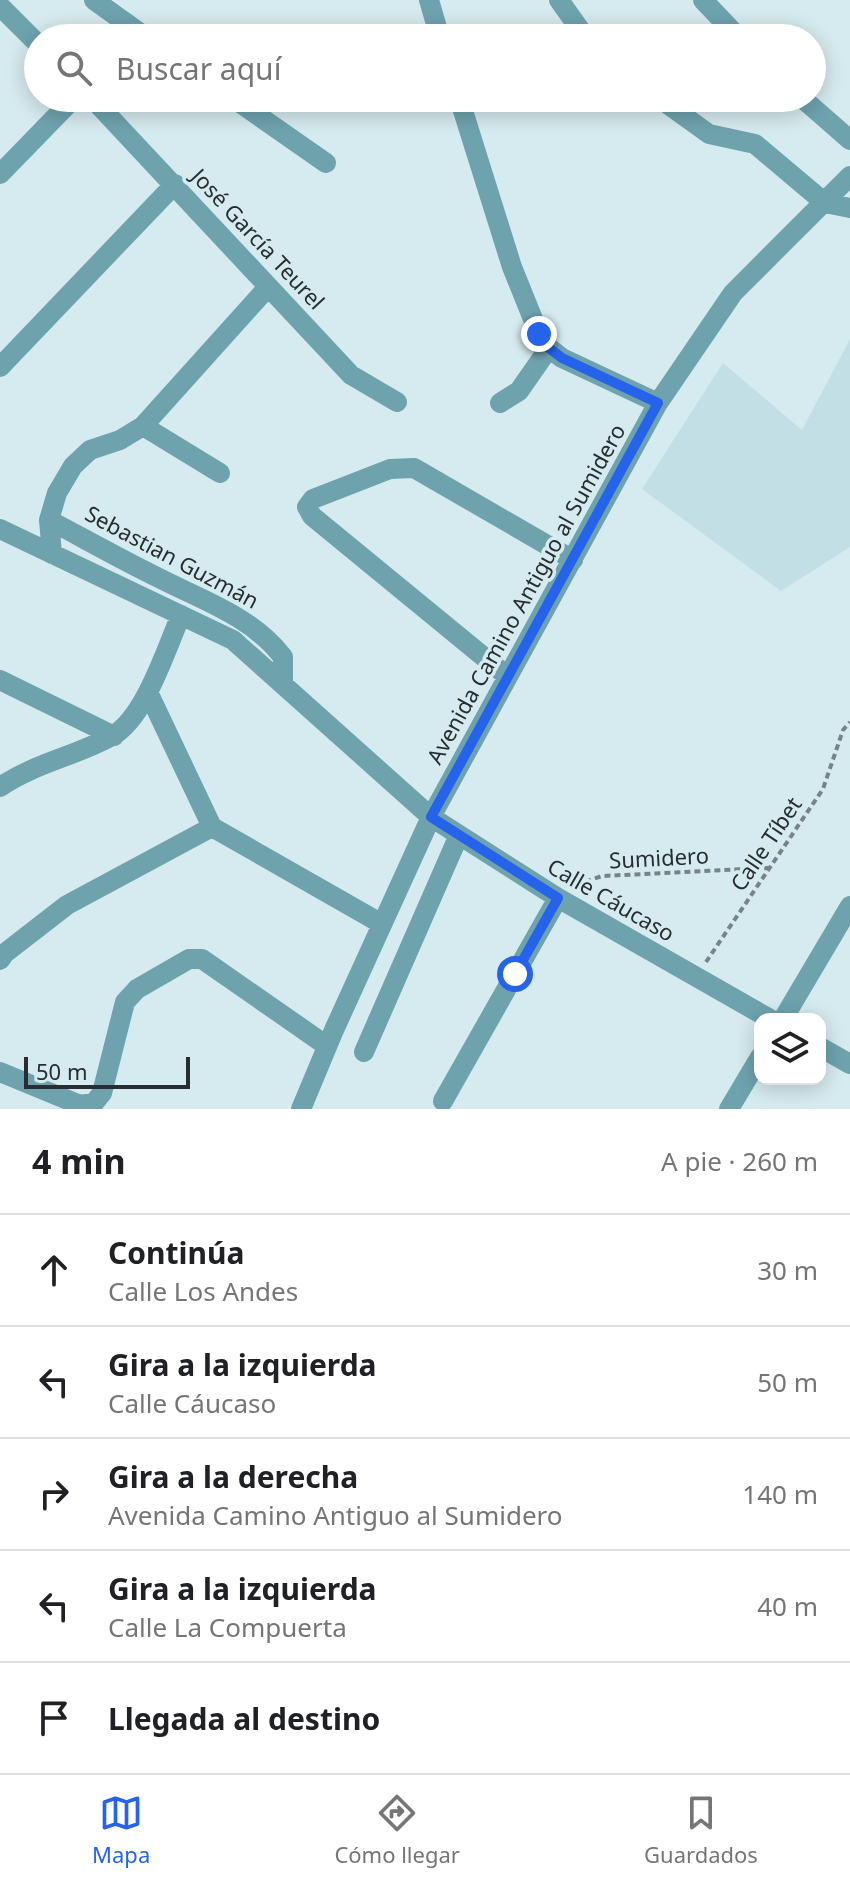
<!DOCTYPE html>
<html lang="es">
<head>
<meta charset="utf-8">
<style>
  :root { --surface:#fff; --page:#f2f2f2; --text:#202124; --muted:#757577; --line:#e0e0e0; --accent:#2563eb }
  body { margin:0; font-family:"Noto Sans",sans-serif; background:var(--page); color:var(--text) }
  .controls { position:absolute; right:24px; bottom:24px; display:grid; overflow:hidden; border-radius:16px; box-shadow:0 4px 20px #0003 }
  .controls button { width:72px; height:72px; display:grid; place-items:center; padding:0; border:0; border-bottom:2px solid var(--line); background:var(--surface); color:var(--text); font:40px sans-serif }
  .scale { position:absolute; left:24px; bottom:20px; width:166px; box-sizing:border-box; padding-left:8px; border:4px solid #262e30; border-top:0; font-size:22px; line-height:28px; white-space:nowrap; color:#262e30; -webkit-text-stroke:6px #d6ebef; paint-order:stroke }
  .stop { position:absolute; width:24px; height:24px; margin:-18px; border:6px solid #2563eb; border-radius:50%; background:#fff }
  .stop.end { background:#2563eb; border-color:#fff; box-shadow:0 2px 8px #0008 }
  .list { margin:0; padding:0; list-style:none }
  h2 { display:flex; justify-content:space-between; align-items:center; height:104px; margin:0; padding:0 32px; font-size:34px }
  h2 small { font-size:26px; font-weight:400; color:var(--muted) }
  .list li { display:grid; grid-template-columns:52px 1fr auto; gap:24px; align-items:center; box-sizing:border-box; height:112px; padding:0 32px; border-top:2px solid var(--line) }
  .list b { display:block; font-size:30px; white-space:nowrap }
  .list p { margin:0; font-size:26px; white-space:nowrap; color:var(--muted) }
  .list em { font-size:26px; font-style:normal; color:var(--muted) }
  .icon { flex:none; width:44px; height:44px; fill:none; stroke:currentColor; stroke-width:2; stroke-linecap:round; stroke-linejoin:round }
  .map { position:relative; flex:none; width:850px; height:1109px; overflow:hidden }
  .search { position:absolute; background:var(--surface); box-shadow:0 4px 20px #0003; left:24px; right:24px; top:24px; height:88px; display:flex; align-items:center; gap:20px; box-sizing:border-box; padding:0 28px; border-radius:44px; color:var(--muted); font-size:30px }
  .sheet { height:664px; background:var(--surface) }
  nav { display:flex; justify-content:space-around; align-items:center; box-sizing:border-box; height:112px; border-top:2px solid var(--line); background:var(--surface); font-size:22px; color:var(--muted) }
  nav a { display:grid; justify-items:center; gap:4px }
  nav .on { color:var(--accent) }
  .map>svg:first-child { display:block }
  .built { fill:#c2dfe6 }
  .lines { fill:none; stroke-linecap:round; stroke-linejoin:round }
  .path { stroke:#768487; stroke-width:4; stroke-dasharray:6 4; stroke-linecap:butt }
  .street { stroke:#6ea3ae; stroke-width:20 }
  .route { stroke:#2563eb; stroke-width:10 }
  .labels { text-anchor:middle; stroke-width:7; stroke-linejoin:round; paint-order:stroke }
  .street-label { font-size:22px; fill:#262e30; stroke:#d6ebef }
</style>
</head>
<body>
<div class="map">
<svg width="850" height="1109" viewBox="0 0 850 1109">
  <rect width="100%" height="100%" fill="#d6ebef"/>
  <path class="built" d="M850 339V547L781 591 642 489 723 363 802 430Z"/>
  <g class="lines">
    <path class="path" d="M576 885 602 876 768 868
      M706 962 823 789 843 730 850 722"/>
    <path class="street" d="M94 0 147 38
      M429 0 440 38
      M559 0 586 38
      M703 0 739 38
      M0 6 38 44
      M92 98 351 375 397 402
      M233 98 326 163
      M459 98 512 267 539 334 549 348 562 358 658 403
      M659 98 709 134 755 144 825 203 850 208
      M802 98 850 140
      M0 174 74 98
      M0 367 175 184
      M500 403 519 391 549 348
      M143 426 220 473
      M49 520C85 539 122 560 159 578 204 601 251 616 283 657V684
      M0 529 233 640 431 817 558 898 770 1019
      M52 554 49 520 57 493 73 466 90 450 120 440 143 426 268 287
      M507 676 312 516 307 507 313 499 390 469 414 468 573 560
      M0 680 114 736
      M148 692 212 827 382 924
      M0 787C35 763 76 756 112 736 145 718 166 649 181 615
      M0 960 5 953 67 905 212 827
      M783 1019 850 906
      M820 1047 850 1064
      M364 1052 459 835
      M0 1072 80 1105 94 1103 102 1093 125 1002 137 989 189 959H202L327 1046
      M443 1101 558 898
      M301 1109 334 1030 431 817 658 403 733 293 850 176
      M729 1109 760 1057"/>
  </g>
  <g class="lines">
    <path class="route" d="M515 974 558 898 431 817 658 403 562 358 549 348 539 334"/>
  </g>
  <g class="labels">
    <g class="street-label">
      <text transform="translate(258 239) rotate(47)" y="8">José García Teurel</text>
      <text transform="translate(172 557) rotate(28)" y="8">Sebastian Guzmán</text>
      <text transform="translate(526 594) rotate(-61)" y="8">Avenida Camino Antiguo al Sumidero</text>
      <text transform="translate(766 844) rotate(-56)" y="8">Calle Tíbet</text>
      <text transform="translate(659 858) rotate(-3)" y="8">Sumidero</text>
      <text transform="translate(611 900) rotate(30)" y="8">Calle Cáucaso</text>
    </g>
  </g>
</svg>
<div class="controls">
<button><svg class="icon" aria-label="layers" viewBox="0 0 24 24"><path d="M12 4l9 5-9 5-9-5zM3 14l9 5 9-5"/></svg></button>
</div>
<div class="scale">50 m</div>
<div class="stop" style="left:515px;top:974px"></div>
<div class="stop end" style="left:539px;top:334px"></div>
<div class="search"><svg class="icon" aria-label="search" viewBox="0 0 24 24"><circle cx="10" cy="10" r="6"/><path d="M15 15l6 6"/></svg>Buscar aquí</div>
</div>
<section class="sheet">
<h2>4 min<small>A pie · 260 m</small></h2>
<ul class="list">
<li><svg class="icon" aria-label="ahead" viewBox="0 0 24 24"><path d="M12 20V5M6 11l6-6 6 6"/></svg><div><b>Continúa</b><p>Calle Los Andes</p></div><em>30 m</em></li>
<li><svg class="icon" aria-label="left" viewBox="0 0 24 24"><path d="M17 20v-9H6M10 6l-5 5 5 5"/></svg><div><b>Gira a la izquierda</b><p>Calle Cáucaso</p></div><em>50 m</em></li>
<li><svg class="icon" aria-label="right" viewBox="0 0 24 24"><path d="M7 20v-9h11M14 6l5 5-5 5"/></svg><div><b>Gira a la derecha</b><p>Avenida Camino Antiguo al Sumidero</p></div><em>140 m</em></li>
<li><svg class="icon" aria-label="left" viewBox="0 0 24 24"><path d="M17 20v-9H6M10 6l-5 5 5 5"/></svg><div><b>Gira a la izquierda</b><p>Calle La Compuerta</p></div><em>40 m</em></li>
<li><svg class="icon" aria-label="arrive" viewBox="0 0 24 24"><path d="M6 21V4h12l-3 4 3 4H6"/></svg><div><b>Llegada al destino</b></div></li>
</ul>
</section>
<nav>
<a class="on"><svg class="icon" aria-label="map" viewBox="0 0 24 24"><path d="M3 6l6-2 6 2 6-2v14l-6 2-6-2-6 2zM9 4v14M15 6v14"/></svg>Mapa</a>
<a><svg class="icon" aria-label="directions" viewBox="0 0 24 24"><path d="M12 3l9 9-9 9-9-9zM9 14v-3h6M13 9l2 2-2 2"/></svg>Cómo llegar</a>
<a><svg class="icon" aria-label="saved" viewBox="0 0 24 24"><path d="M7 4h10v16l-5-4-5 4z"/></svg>Guardados</a>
</nav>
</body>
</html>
